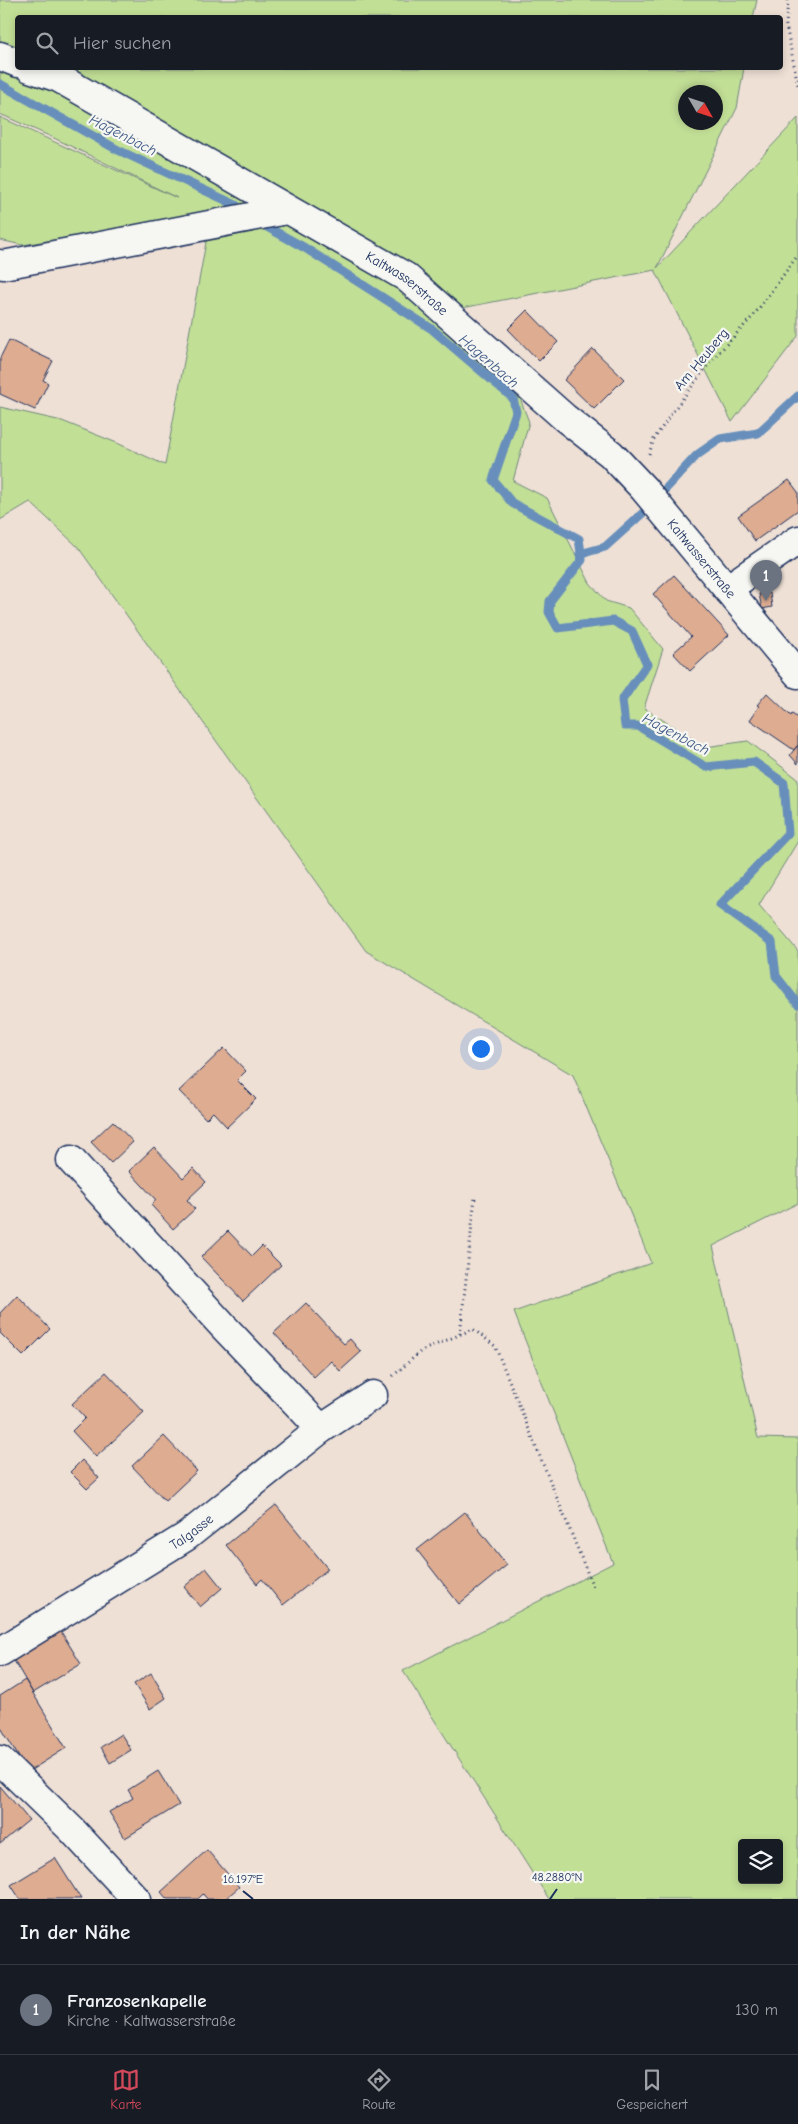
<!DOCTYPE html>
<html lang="de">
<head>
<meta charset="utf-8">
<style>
  :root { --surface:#171b24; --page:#20242c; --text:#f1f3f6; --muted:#9ea1a6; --line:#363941; --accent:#d1495b }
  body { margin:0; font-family:"Comic Neue",sans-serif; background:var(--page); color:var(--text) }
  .controls { position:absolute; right:15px; bottom:15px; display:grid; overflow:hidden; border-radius:5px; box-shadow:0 2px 8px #0003 }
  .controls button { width:45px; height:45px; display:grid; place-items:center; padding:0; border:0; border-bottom:1px solid var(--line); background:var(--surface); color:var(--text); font:25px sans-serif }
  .compass { position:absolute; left:678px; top:85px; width:45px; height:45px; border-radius:50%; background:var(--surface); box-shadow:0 2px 8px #0003; rotate:129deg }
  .you { position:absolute; left:480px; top:1048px; width:18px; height:18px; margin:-12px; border:4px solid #fff; border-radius:50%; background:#1a73e8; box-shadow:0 0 0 8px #1a73e833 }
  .badge { display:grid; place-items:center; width:32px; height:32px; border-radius:50%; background:var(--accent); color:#fff; font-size:16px; font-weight:700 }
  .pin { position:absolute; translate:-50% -41px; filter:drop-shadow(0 1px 2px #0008) }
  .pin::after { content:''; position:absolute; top:26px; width:18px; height:15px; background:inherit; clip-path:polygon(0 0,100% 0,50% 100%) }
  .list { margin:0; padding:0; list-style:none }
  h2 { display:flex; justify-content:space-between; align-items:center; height:65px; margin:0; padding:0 20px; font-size:21px }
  h2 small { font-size:16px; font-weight:400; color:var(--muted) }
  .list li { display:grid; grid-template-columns:32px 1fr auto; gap:15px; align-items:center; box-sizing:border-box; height:90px; padding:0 20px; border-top:1px solid var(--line) }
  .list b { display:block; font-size:19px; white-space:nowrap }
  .list p { margin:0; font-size:16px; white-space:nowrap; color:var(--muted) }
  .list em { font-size:16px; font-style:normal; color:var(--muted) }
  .icon { flex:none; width:28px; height:28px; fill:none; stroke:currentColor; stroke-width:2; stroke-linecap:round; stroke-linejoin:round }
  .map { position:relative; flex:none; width:798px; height:1899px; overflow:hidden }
  .search { position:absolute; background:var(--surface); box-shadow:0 2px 8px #0003; left:15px; right:15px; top:15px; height:55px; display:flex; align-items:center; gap:12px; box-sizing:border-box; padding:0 18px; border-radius:5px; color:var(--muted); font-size:19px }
  .sheet { height:155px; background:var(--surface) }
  nav { display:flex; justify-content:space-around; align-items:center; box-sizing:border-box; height:70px; border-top:1px solid var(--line); background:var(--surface); font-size:14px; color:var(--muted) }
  nav a { display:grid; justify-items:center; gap:2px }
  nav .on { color:var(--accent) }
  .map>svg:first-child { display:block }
  .green { fill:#c2df96; stroke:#6e877a; fill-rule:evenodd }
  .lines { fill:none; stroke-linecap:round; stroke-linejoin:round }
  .stream { stroke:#688fbb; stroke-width:9 }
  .building { fill:#deac91; stroke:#1b2f5e }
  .minor-casing { stroke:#1b2f5e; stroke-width:31 }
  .path { stroke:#1b2f5e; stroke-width:3; stroke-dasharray:1 4; stroke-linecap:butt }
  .minor { stroke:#f6f6f2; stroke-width:28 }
  .ticks { fill:none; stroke:#1b2f5e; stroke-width:2 }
  .labels { text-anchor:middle; stroke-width:4.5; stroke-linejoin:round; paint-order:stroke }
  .street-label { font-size:14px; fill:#1b2f5e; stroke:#f6f6f2 }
  .water-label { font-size:15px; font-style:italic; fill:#3b5785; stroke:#f6f6f2 }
  .ticks-label { font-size:12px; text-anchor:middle; fill:#1b2f5e; stroke:#f6f6f2; stroke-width:4.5; stroke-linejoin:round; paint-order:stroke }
</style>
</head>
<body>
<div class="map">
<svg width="798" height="1899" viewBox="0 0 798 1899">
  <rect width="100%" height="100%" fill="#efe0d5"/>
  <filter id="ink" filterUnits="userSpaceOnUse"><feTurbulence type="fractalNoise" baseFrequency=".02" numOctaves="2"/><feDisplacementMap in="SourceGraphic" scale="10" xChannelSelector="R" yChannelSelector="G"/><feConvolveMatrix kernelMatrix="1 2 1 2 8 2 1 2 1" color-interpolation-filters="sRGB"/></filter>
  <g filter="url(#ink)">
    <path class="green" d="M0 0H757L753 18H18V68H744L737 108 657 268 798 118V336L732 422 655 270 457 309 515 385 529 422 513 481 547 498 590 583 606 601 629 608 663 649 644 708 705 747 748 741 798 779V841L759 905 798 951V1203L713 1246 758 1438 798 1439V1899H549L403 1671 613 1563 514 1312 651 1263 573 1075 366 951 78 547 30 502 0 520V407L62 421 117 443 165 465 211 215 22 245 0 240V117L177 198 56 139 0 114ZM686 92H716V122H686ZM742 1843H779V1880H742Z"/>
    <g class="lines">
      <path class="stream" d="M0 84 118 150 236 205
        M267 227 305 248 432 329 513 398 516 412 493 480 512 503 579 539 582 560 550 601 549 612 558 628 613 621 632 631 647 664 622 700 625 726H638L706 767 754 762 784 783 788 833 720 905 772 942 776 976 798 1004
        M660 495 697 455 720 439 758 433 798 396
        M580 554 605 547 645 511"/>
    </g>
    <path class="building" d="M527 310 558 342 539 361 508 329Z
      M9 340 53 361 43 380 48 383 35 410 0 394V358Z
      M593 349 624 379 594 409 564 380Z
      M789 480 798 492V510L755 541 738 516Z
      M674 575 729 635 690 671 673 653 691 637 653 594Z
      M770 593 772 607 762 609 759 594Z
      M767 693 791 716 792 714 798 718V745L794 750 750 720 759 706 757 705Z
      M798 745V764L790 755Z
      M224 1048 246 1071 237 1080 256 1099 227 1127 213 1112 206 1119 179 1091Z
      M113 1121 133 1142 111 1163 91 1142Z
      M154 1147 183 1178 193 1168 206 1182 187 1200 195 1209 173 1229 151 1205 156 1200 129 1171Z
      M228 1231 252 1256 262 1246 281 1265 243 1301 201 1257Z
      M17 1295 50 1329 23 1356 0 1333V1313Z
      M306 1303 344 1344 350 1339 361 1352 340 1371 331 1361 314 1377 274 1333Z
      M106 1372 144 1412 96 1457 72 1431 85 1418 72 1404Z
      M164 1436 197 1471 165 1501 132 1466Z
      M82 1460 99 1478 87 1489 70 1472Z
      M276 1505 328 1569 283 1605 262 1579 257 1584 226 1545Z
      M465 1512 507 1565 459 1604 417 1550Z
      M206 1568 222 1588 200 1607 184 1587Z
      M60 1630 81 1664 33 1693 13 1659Z
      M151 1673 166 1698 150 1709 134 1684Z
      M25 1680 66 1748 28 1772 0 1726V1696Z
      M121 1734 131 1750 110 1763 101 1747Z
      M158 1771 179 1805 125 1838 109 1812 133 1798 128 1790Z
      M0 1786 29 1820 0 1844Z
      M207 1850 239 1887 225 1899H207L203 1894 198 1899H167L161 1892Z
      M55 1858 81 1899H20L11 1885Z"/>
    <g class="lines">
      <g class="minor-casing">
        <g id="minor">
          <path d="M0 56 18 63"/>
          <path id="s1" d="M30 68 59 78 406 277 565 418 611 454 644 489 798 674"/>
          <path d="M0 264 3 265 287 210"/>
          <path d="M727 589 798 540"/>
          <path d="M71 1160 222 1325 321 1429"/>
          <path id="s2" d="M0 1652 187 1536 321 1429 373 1395"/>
          <path d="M0 1760 72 1830 136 1899"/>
        </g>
      </g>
      <path class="path" d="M788 0 786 25 798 85
        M649 454 654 439 674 410 711 361 754 315 798 255
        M460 1334 475 1197
        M393 1376 421 1351 473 1329 495 1346 594 1589"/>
      <use href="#minor" class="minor"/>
    </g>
  </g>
  <path class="ticks" d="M243 1891 253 1899M550 1899 557 1889"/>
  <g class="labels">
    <g class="street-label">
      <text dy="5" stroke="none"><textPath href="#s1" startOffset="435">Kaltwasserstraße</textPath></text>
      <text transform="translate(701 359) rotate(-50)" y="5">Am Heuberg</text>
      <text dy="5" stroke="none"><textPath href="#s1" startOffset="840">Kaltwasserstraße</textPath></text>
      <text dy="5" stroke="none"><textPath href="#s2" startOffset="226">Talgasse</textPath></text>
    </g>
    <g class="water-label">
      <text transform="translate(123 135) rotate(27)" y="5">Hagenbach</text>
      <text transform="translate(489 361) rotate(41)" y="5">Hagenbach</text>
      <text transform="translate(676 734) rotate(28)" y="5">Hagenbach</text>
    </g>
  </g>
  <g class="ticks-label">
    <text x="557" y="1881">48.2880°N</text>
    <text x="243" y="1883">16.197°E</text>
  </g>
</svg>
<div class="controls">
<button><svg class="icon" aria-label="layers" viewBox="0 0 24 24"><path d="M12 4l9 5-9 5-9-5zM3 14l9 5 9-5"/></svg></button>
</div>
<svg class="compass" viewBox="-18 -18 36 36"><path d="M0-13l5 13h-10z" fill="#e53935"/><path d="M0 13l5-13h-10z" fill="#9ea1a6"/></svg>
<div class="you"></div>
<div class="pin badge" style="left:766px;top:601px;background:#6b7280">1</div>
<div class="search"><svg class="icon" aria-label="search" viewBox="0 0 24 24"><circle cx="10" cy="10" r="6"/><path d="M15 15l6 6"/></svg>Hier suchen</div>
</div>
<section class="sheet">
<h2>In der Nähe<small></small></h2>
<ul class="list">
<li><span class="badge" style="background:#6b7280">1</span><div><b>Franzosenkapelle</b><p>Kirche · Kaltwasserstraße</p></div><em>130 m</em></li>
</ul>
</section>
<nav>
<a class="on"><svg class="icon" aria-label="map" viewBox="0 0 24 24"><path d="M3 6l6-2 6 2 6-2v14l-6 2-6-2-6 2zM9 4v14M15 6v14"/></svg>Karte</a>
<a><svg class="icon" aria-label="directions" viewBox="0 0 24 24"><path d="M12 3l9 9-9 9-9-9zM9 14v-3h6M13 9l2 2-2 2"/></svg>Route</a>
<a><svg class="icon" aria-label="saved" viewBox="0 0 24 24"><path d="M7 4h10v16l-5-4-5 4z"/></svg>Gespeichert</a>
</nav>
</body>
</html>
